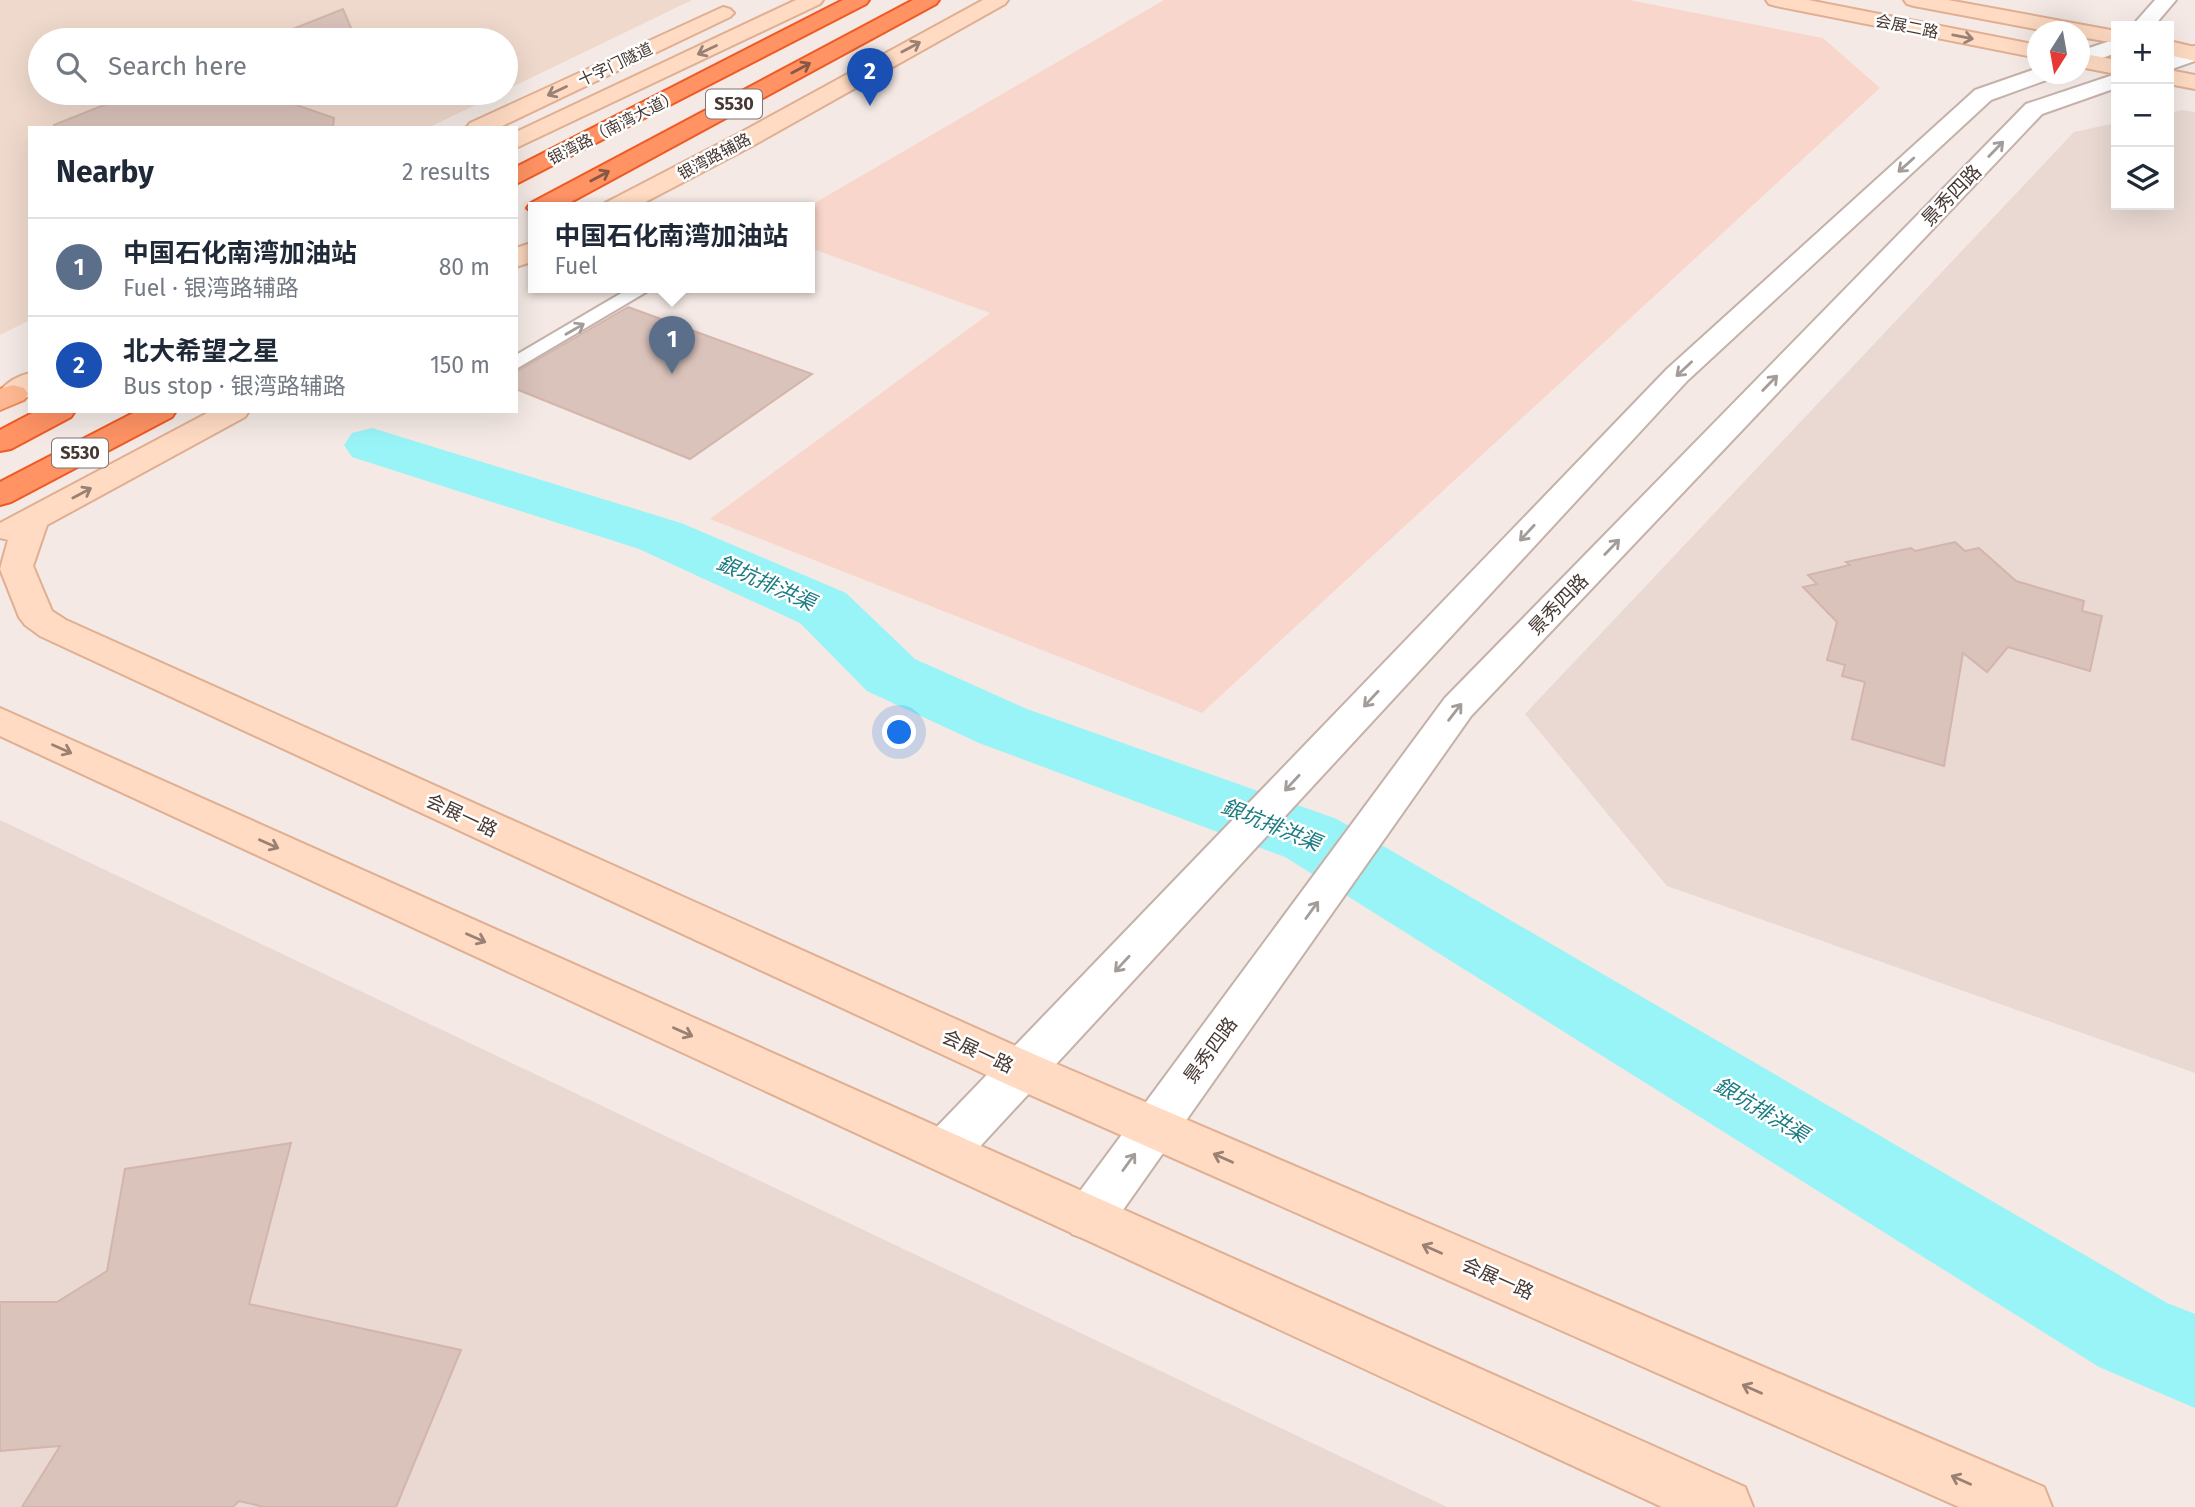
<!DOCTYPE html>
<html lang="en">
<head>
<meta charset="utf-8">
<style>
  :root { --surface:#fff; --page:#f6f6f7; --text:#1f2937; --muted:#747a83; --line:#e0e1e3; --accent:#111827 }
  body { margin:0; font-family:"Fira Sans","Noto Sans SC",sans-serif; background:var(--page); color:var(--text) }
  .controls { position:absolute; right:21px; top:21px; display:grid; overflow:hidden; border-radius:0px; box-shadow:0 7px 28px #0002 }
  .controls button { width:63px; height:63px; display:grid; place-items:center; padding:0; border:0; border-bottom:2px solid var(--line); background:var(--surface); color:var(--text); font:35px sans-serif }
  .compass { position:absolute; left:2027px; top:21px; width:63px; height:63px; border-radius:50%; background:var(--surface); box-shadow:0 7px 28px #0002; rotate:191deg }
  .you { position:absolute; left:900px; top:733px; width:24px; height:24px; margin:-18px; border:5px solid #fff; border-radius:50%; background:#1a73e8; box-shadow:0 0 0 10px #1a73e833 }
  .badge { display:grid; place-items:center; width:46px; height:46px; border-radius:50%; background:var(--accent); color:#fff; font-size:23px; font-weight:700 }
  .pin { position:absolute; translate:-50% -58px; filter:drop-shadow(0 2px 4px #0008) }
  .pin::after { content:''; position:absolute; top:37px; width:24px; height:21px; background:inherit; clip-path:polygon(0 0,100% 0,50% 100%) }
  .popup { position:absolute; left:528px; top:202px; width:287px; height:91px; box-sizing:border-box; display:grid; place-content:center; border-radius:0px; background:var(--surface); filter:drop-shadow(0 2px 5px #0005); font-size:23px; white-space:nowrap; color:var(--muted) }
  .popup b { font-size:26px; color:var(--text) }
  .popup::after { content:''; position:absolute; left:50%; top:100%; margin-left:-14px; border:14px solid transparent; border-top-color:var(--surface) }
  .list { margin:0; padding:0; list-style:none }
  h2 { display:flex; justify-content:space-between; align-items:center; height:91px; margin:0; padding:0 28px; font-size:30px }
  h2 small { font-size:23px; font-weight:400; color:var(--muted) }
  .list li { display:grid; grid-template-columns:46px 1fr auto; gap:21px; align-items:center; box-sizing:border-box; height:98px; padding:0 28px; border-top:2px solid var(--line) }
  .list b { display:block; font-size:26px; white-space:nowrap }
  .list p { margin:0; font-size:23px; white-space:nowrap; color:var(--muted) }
  .list em { font-size:23px; font-style:normal; color:var(--muted) }
  .icon { flex:none; width:38px; height:38px; fill:none; stroke:currentColor; stroke-width:2; stroke-linecap:round; stroke-linejoin:round }
  .map { position:relative; flex:none; width:2195px; height:1507px; overflow:hidden }
  .search { position:absolute; background:var(--surface); box-shadow:0 7px 28px #0002; left:28px; top:28px; width:490px; height:77px; display:flex; align-items:center; gap:18px; box-sizing:border-box; padding:0 24px; border-radius:38px; color:var(--muted); font-size:26px }
  .panel { position:absolute; background:var(--surface); box-shadow:0 7px 28px #0002; left:28px; top:126px; width:490px; height:287px; border-radius:0px }
  .map>svg:first-child { display:block }
  .residential { fill:#e9d9d2 }
  .commercial { fill:#f9d6cc }
  .education { fill:#efd9cc }
  .lines { fill:none; stroke-linecap:round; stroke-linejoin:round }
  .canal { fill:#99f4f8; fill-rule:evenodd }
  .building { fill:#dac3bb; stroke:#d3b5ab; stroke-width:2 }
  .lane-casing { stroke:#c4b1a9; stroke-width:4 }
  .street-casing { stroke:#c4b1a9; stroke-width:4 }
  .secondary-casing { stroke:#e0af92; stroke-width:4 }
  .primary-casing { stroke:#f18a55; stroke-width:4 }
  .highway-casing { stroke:#ef5a24; stroke-width:4 }
  .lane { fill:#fff; fill-rule:evenodd }
  .street { fill:#fff; fill-rule:evenodd }
  .secondary { fill:#ffdbc3; fill-rule:evenodd }
  .primary { fill:#ffb992; fill-rule:evenodd }
  .highway { fill:#ff9364; fill-rule:evenodd }
  .oneway { stroke:#9a8174 }
  .oneway2 { stroke:#875844 }
  .oneway3 { stroke:#a39c99 }
  .labels { text-anchor:middle; stroke-width:5; stroke-linejoin:round; paint-order:stroke }
  .far-street-label { font-size:16px; fill:#473833; stroke:#fff }
  .shield { fill:#fff; stroke:#7e7470; stroke-width:2 }
  .shield-label { font-size:18px; font-weight:bold; fill:#473833 }
  .street-label { font-size:19px; fill:#473833; stroke:#fff }
  .water-label { font-size:21px; font-style:italic; fill:#1b7c82; stroke:#fff }
</style>
</head>
<body>
<div class="map">
<svg width="2195" height="1507" viewBox="0 0 2195 1507">
  <rect width="100%" height="100%" fill="#f4e9e4"/>
  <path class="residential" d="M2182 110 2195 112V1073L1667 886 1525 714 2074 132 2116 123V205H2169V113Z
    M0 820 1447 1507H0Z"/>
  <path class="commercial" d="M1164 0H1629L1823 38 1880 88 1202 713 710 519 990 313 810 248V208H806Z"/>
  <path class="education" d="M0 0H692L506 90V40H40V93H500L428 128H30V320L0 335Z"/>
  <g class="lines">
    <path class="canal" d="M372 428 681 523 846 593 915 659 1027 709 1337 819 2167 1303 2195 1314V1408L2099 1367 1285 857 979 743 867 691 800 623 639 549 352 457 344 445 352 433Z"/>
  </g>
  <path class="building" d="M343 9 356 40H265Z
    M134 93H268L264 94 334 118 333 128H54V125Z
    M628 307 812 374 690 459 516 389V372Z
    M1955 542 1965 551 1979 548 2016 581 2084 601 2082 611 2102 616 2090 671 2008 647 1987 672 1963 653 1944 766 1852 739 1865 682 1842 676 1845 665 1827 660 1837 622 1803 587 1817 584 1808 575 1850 565 1846 562 1911 548 1915 551Z
    M291 1143 249 1304 461 1350 396 1507H264L239 1501 233 1507H22L60 1446 0 1451V1302H57L107 1271 125 1169Z"/>
  <g class="lines">
    <g class="lane-casing">
      <path id="lane" d="M630 288H653L516 369V355Z"/>
    </g>
    <g class="street-casing">
      <path id="street" d="M2155 0H2176L2154 26H2132Z
        M2116 39V53L2080 66V51Z
        M2195 46V61L2169 70V55Z
        M2038 68V74H2052L2049 79 1991 100 1687 381 962 1166 945 1172 928 1166 921 1151 928 1136 1667 369 1975 90Z
        M2116 74V88L2042 114 1471 716 1106 1234 1089 1240 1072 1234 1064 1218 1072 1202 1445 698 2026 104Z"/>
    </g>
    <g class="secondary-casing">
      <path id="secondary" d="M796 0H823L820 4 516 148V132Z
        M983 0H1008L1005 4 754 145 634 208H601L605 203 736 135Z
        M1766 0H1808L2038 45V58L1776 6 1769 4Z
        M1904 0H1948L2116 31V43L2080 37V32H2051L1914 6 1907 4Z
        M723 7 730 9 734 13 730 17 498 128H466L470 123Z
        M2169 41 2195 47V61L2169 55Z
        M2080 53 2116 60V74L2080 67Z
        M2169 70 2195 75V89L2169 84Z
        M534 242V261L516 267V248Z
        M30 373V396L13 403 2 400 0 391C7 382 18 376 30 373Z
        M211 411H249L245 417 47 525 33 566 52 611 66 620 1038 1056 2044 1487 2052 1507H1959L1006 1084 40 636 25 625 19 617 0 569 8 540 0 538V523Z
        M0 708 1745 1487 1753 1507H1662L0 736Z"/>
    </g>
    <g class="primary-casing">
      <path id="primary" d="M13 385 24 388 28 394 24 400 0 410V389Z"/>
    </g>
    <g class="highway-casing">
      <path id="highway" d="M843 0H869L866 4 516 184V167Z
        M913 0H939L936 4 560 208H534V214L527 208 531 203Z
        M36 411H75L71 417 11 449 0 451V430Z
        M137 411H176L172 417 11 502 0 505V482Z"/>
    </g>
    <use href="#lane" class="lane"/>
    <use href="#street" class="street"/>
    <use href="#secondary" class="secondary"/>
    <use href="#primary" class="primary"/>
    <use href="#highway" class="highway"/>
  </g>
  <defs><path id="oneway-shaft" d="M-6 0H5M1.5-3L5.5 0L1.5 3" fill="none" stroke-width="1.6" stroke-linecap="round" stroke-linejoin="round" transform="scale(1.75)"/></defs>
  <g class="oneway">
    <use href="#oneway-shaft" transform="translate(1963 37) rotate(11)"/>
    <use href="#oneway-shaft" transform="translate(911 47) rotate(-28)"/>
    <use href="#oneway-shaft" transform="translate(707 50) rotate(155)"/>
    <use href="#oneway-shaft" transform="translate(557 91) rotate(155)"/>
    <use href="#oneway-shaft" transform="translate(82 493) rotate(-28)"/>
    <use href="#oneway-shaft" transform="translate(62 749) rotate(24)"/>
    <use href="#oneway-shaft" transform="translate(269 844) rotate(24)"/>
    <use href="#oneway-shaft" transform="translate(476 938) rotate(24)"/>
    <use href="#oneway-shaft" transform="translate(683 1032) rotate(24)"/>
    <use href="#oneway-shaft" transform="translate(1223 1158) rotate(-156)"/>
    <use href="#oneway-shaft" transform="translate(1432 1249) rotate(-156)"/>
    <use href="#oneway-shaft" transform="translate(1752 1389) rotate(-156)"/>
    <use href="#oneway-shaft" transform="translate(1961 1480) rotate(-156)"/>
  </g>
  <g class="oneway2">
    <use href="#oneway-shaft" transform="translate(801 68) rotate(-28)"/>
    <use href="#oneway-shaft" transform="translate(600 176) rotate(-28)"/>
  </g>
  <g class="oneway3">
    <use href="#oneway-shaft" transform="translate(1996 149) rotate(-46)"/>
    <use href="#oneway-shaft" transform="translate(1906 165) rotate(138)"/>
    <use href="#oneway-shaft" transform="translate(575 329) rotate(-30)"/>
    <use href="#oneway-shaft" transform="translate(1684 369) rotate(137)"/>
    <use href="#oneway-shaft" transform="translate(1770 383) rotate(-46)"/>
    <use href="#oneway-shaft" transform="translate(1527 533) rotate(133)"/>
    <use href="#oneway-shaft" transform="translate(1612 547) rotate(-46)"/>
    <use href="#oneway-shaft" transform="translate(1371 699) rotate(133)"/>
    <use href="#oneway-shaft" transform="translate(1455 712) rotate(-52)"/>
    <use href="#oneway-shaft" transform="translate(1292 783) rotate(133)"/>
    <use href="#oneway-shaft" transform="translate(1312 910) rotate(-54)"/>
    <use href="#oneway-shaft" transform="translate(1122 964) rotate(133)"/>
    <use href="#oneway-shaft" transform="translate(1129 1162) rotate(-54)"/>
  </g>
  <g class="labels">
    <g class="far-street-label">
      <text transform="translate(1907 26) rotate(11)" y="6">会展二路</text>
      <text transform="translate(615 64) rotate(-25)" y="6">十字门隧道</text>
      <text transform="translate(613 127) rotate(-27)" y="6">银湾路（南湾大道）</text>
      <text transform="translate(714 156) rotate(-28)" y="6">银湾路辅路</text>
    </g>
    <g class="shield">
      <rect x="706" y="89.5" width="56" height="29" rx="5"/>
      <rect x="52" y="438.5" width="56" height="29" rx="5"/>
    </g>
    <g class="shield-label">
      <text x="734" y="110">S530</text>
      <text x="80" y="459">S530</text>
    </g>
    <g class="street-label">
      <text transform="translate(1951 195) rotate(-46)" y="7">景秀四路</text>
      <text transform="translate(1558 604) rotate(-46)" y="7">景秀四路</text>
      <text transform="translate(462 815) rotate(25)" y="7">会展一路</text>
      <text transform="translate(1210 1050) rotate(-54)" y="7">景秀四路</text>
      <text transform="translate(978 1051) rotate(25)" y="7">会展一路</text>
      <text transform="translate(1498 1278) rotate(24)" y="7">会展一路</text>
    </g>
    <g class="water-label">
      <text transform="translate(766 583) rotate(24)" y="7">銀坑排洪渠</text>
      <text transform="translate(1271 825) rotate(22)" y="7">銀坑排洪渠</text>
      <text transform="translate(1761 1110) rotate(31)" y="7">銀坑排洪渠</text>
    </g>
  </g>
</svg>
<div class="controls">
<button>+</button>
<button>−</button>
<button><svg class="icon" aria-label="layers" viewBox="0 0 24 24"><path d="M12 4l9 5-9 5-9-5zM3 14l9 5 9-5"/></svg></button>
</div>
<svg class="compass" viewBox="-18 -18 36 36"><path d="M0-13l5 13h-10z" fill="#e53935"/><path d="M0 13l5-13h-10z" fill="#747a83"/></svg>
<div class="you"></div>
<div class="pin badge" style="left:672px;top:374px;background:#5c6f8a">1</div>
<div class="popup"><b>中国石化南湾加油站</b>Fuel</div>
<div class="pin badge" style="left:870px;top:106px;background:#1a4fb4">2</div>
<div class="search"><svg class="icon" aria-label="search" viewBox="0 0 24 24"><circle cx="10" cy="10" r="6"/><path d="M15 15l6 6"/></svg>Search here</div>
<section class="panel">
<h2>Nearby<small>2 results</small></h2>
<ul class="list">
<li><span class="badge" style="background:#5c6f8a">1</span><div><b>中国石化南湾加油站</b><p>Fuel · 银湾路辅路</p></div><em>80 m</em></li>
<li><span class="badge" style="background:#1a4fb4">2</span><div><b>北大希望之星</b><p>Bus stop · 银湾路辅路</p></div><em>150 m</em></li>
</ul>
</section>
</div>
</body>
</html>
